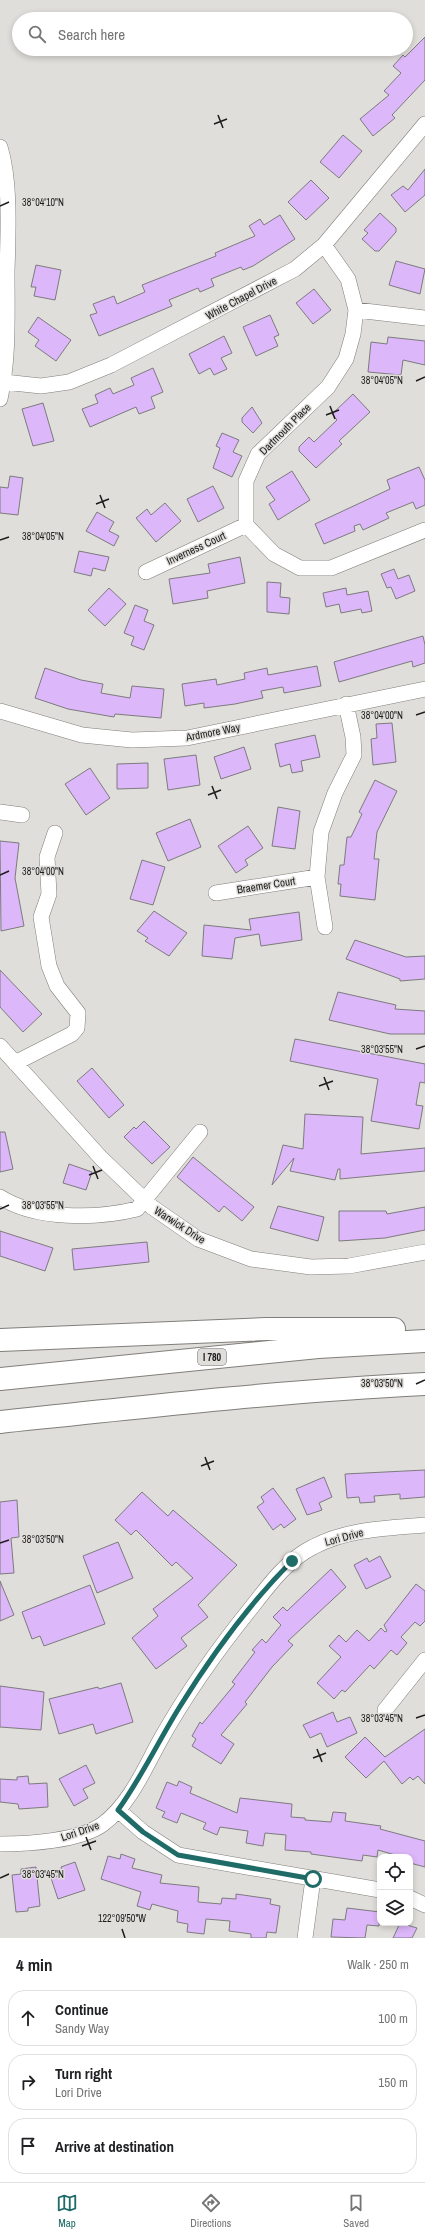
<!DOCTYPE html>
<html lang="en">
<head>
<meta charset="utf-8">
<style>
  :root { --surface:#fff; --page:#f2f2f2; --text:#202124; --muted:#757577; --line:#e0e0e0; --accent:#1f6b67 }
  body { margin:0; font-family:"Archivo Narrow",sans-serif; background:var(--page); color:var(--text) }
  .controls { position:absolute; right:12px; bottom:12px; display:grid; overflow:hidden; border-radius:8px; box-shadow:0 2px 6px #0003 }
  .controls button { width:36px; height:36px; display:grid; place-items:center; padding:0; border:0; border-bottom:1px solid var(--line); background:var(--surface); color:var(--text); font:20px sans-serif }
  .stop { position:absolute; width:12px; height:12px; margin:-9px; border:3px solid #1f6b67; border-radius:50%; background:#fff }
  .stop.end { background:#1f6b67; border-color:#fff; box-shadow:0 1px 4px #0008 }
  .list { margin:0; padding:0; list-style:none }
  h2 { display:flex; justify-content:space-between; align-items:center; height:52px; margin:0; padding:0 16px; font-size:17px }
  h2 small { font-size:13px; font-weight:400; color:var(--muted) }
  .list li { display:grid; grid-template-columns:26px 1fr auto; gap:12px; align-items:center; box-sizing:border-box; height:56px; margin:0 8px 8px; padding:0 8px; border:1px solid var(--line); border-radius:16px }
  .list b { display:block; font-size:15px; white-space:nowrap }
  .list p { margin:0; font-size:13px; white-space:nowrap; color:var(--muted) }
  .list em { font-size:13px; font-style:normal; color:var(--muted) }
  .icon { flex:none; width:22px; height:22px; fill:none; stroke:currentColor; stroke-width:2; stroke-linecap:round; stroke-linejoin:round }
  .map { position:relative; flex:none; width:425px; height:1938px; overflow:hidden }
  .search { position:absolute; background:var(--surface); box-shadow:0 2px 6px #0003; left:12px; right:12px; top:12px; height:44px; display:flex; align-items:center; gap:10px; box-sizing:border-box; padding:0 14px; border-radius:22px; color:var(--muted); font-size:15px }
  .sheet { height:244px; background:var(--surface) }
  nav { display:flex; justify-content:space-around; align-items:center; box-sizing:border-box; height:56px; border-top:1px solid var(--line); background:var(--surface); font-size:11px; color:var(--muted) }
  nav a { display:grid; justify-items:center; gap:2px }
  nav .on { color:var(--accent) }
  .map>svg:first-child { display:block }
  .building { fill:#dcb7f9; stroke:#7d7b7e }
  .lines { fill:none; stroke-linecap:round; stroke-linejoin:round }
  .minor-casing { stroke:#807e7a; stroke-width:16 }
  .highway-casing { stroke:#807e7a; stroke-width:24 }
  .minor { stroke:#fff; stroke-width:15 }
  .highway { stroke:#fff; stroke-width:22 }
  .route { stroke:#1f6b67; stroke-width:5 }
  .ticks { fill:none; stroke:#1d1c1b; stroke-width:1.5 }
  .labels { text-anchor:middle; stroke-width:3; stroke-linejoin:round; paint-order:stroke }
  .shield { fill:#e0deda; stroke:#585654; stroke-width:1 }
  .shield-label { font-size:10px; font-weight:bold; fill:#1d1c1b }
  .street-label { font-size:11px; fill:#1d1c1b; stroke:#e0deda }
  .ticks-label { font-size:10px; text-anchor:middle; fill:#1d1c1b; stroke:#e0deda; stroke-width:3; stroke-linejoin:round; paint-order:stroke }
</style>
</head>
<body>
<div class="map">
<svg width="425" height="1938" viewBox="0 0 425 1938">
  <rect width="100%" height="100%" fill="#e0deda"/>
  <path class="building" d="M425 37V80L392 115 395 118 373 136 360 119 389 95 384 91 401 73 393 66 403 55 405 57Z
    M343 135 362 151 339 178 320 162Z
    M425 169V195L405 212 391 195 403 186 408 190Z
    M311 180 329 198 306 220 288 202Z
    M380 213 396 228V232L379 251H375L362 239 368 233 364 230Z
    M280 215 295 239 253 266 243 270 241 267 211 279 214 286 200 292 198 288 169 300 172 306 99 336 90 315 97 313 93 304 114 296 117 304 145 292 142 285 216 256 215 253 255 236 249 226 260 219 264 225Z
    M396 261 425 269 420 294 389 285Z
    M36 265 61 270 55 300 34 296 36 287H31Z
    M314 289 331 310 313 324 296 303Z
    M270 315 279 335 274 337 278 346 256 356 243 327Z
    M38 317 71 340 56 361 35 346 39 340 28 332Z
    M224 336 232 353 221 358 227 369 214 375 210 368 199 374 189 354Z
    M388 337 425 341V365L403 360 401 375 368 372 371 342 387 344Z
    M153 368 163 392 151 397 155 408 139 414 136 407 90 427 82 409 98 403 95 395 110 388 113 394 134 385 131 378Z
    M353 394 370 412 339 441 342 444 316 468 299 451V447L309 437 314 442 337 420 332 414Z
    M43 403 54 441 33 446 22 409Z
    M252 407 262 423 253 433 242 422V418Z
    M222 433 239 440 233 452 242 456 232 477 213 468 220 448 216 446Z
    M419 467 425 480V505L416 509 413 502 386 513 389 518 363 530 360 524 354 526 355 531 324 544 315 524 390 489 387 480Z
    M292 471 310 500 278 520 269 504 275 500 266 487Z
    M10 476 23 478 18 515 0 513V487L8 488Z
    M213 486 224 508 198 522 187 499Z
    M165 503 181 521 156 542 136 518 147 509 151 515Z
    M97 512 114 522 109 531 119 536 114 546 86 531Z
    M79 551 109 557 105 571 93 568 91 576 74 572Z
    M240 557 245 583 207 591 208 598 173 604 169 579 210 573 208 564Z
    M394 569 398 579 409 575 415 591 396 599 391 587 387 588 381 574Z
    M267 582 281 583 280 597 290 598 289 614 267 612Z
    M109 588 126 604 105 626 88 610Z
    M346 588 347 595 368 591 372 611 362 613 361 609 341 613 339 604 326 607 323 593Z
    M135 605 148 610 144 621 154 625 144 650 131 645 134 637 124 633Z
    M423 636 425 645V663L413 667 412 661 339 682 334 662Z
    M317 666 321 686 284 693 283 687 261 691 263 698 235 704 204 708V703L185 706 182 684 216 679 217 685 245 679 244 673 267 668 268 675Z
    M45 668 81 680 103 684 101 693 130 698 132 686 164 689 161 718 115 714 114 717 68 709 35 698Z
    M392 723 396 762 373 765 371 739 377 738 376 724Z
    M315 735 320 757 301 761 303 771 292 773 290 764 280 767 275 744Z
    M244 747 251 769 221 779 214 757Z
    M196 755 200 785 168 790 164 759Z
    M148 763V788L117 789V764Z
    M90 768 110 798 86 815 65 784Z
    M375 780 397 791 377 832 374 859H379L375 900 340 896 341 884H338L340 865H344L347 837H351L362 814 359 812Z
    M278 807 300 811 295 849 272 846Z
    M190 819 201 847 168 861 156 833Z
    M248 826 263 848 245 860 248 865 236 873 218 846Z
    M0 841 19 843 15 878 24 926 1 931Z
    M142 860 165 867 153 905 130 899Z
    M154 911 187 933 169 956 145 941 148 938 137 931Z
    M299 912 302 940 261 946 259 934 235 938 232 959 202 956 204 925 251 930 249 919Z
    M355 940 406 957 425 956V979L400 981V979L346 959Z
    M0 970 42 1014 23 1032 0 1007Z
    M338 992 396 1005 395 1009 425 1011V1034H390L329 1020Z
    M295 1039 425 1064V1083L420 1082 416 1105 423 1106 419 1129 371 1121 378 1079 290 1061Z
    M92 1068 124 1105 109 1118 77 1081Z
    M305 1114 363 1117 361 1154 425 1148V1171L340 1179V1169H338L335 1180 290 1171 294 1158 272 1185 283 1145 303 1149Z
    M144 1121 170 1147 152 1164 124 1137 134 1127 136 1129Z
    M0 1132H5L13 1169 0 1172Z
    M193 1157 254 1207 242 1221 224 1206 219 1212 177 1177Z
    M69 1164 92 1172 86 1190 63 1183Z
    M278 1206 324 1217 318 1241 270 1228Z
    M425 1207V1230L385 1238 339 1241V1211H386L387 1214Z
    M0 1231 53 1248 45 1271 0 1256Z
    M147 1242 149 1262 74 1270 72 1249Z
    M425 1470V1497L400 1499V1494L374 1496 375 1502 360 1503 359 1497 347 1498 345 1474Z
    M324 1477 332 1497 319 1503 322 1510 307 1515 296 1489Z
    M273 1488 296 1519 284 1528 281 1524 273 1530 257 1507 264 1502 261 1497Z
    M142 1492 168 1516 173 1510 237 1565 198 1605 208 1617 181 1638 187 1646 156 1669 132 1638 158 1616 153 1609 193 1578 176 1562 172 1566 136 1530 131 1535 115 1520Z
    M17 1500 19 1537 11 1538 14 1573 0 1574V1502Z
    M118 1542 133 1578 97 1593 83 1556Z
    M380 1556 391 1577 366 1589 354 1565 367 1558 369 1562Z
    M331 1569 346 1587 288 1641 293 1645 272 1667 245 1702 247 1704 221 1735 234 1744 221 1764 192 1746 196 1739 192 1736 200 1722 202 1724 235 1684 232 1682 255 1652 252 1650 262 1639 266 1643 281 1625 273 1617 283 1607 287 1611Z
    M0 1581 14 1615 0 1621Z
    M416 1584 425 1591V1621L420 1626 415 1622 401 1637 407 1643 397 1655 391 1650 374 1669 370 1665 345 1692 342 1690 334 1699 317 1683 341 1657 329 1646 339 1635 346 1642 357 1630 369 1641 381 1628 385 1632 387 1631 384 1625Z
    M90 1585 105 1624 44 1646 40 1636 32 1639 22 1612Z
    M121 1683 133 1722 96 1734 93 1724 59 1734 49 1699 98 1687 99 1689Z
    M0 1686 44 1692 41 1730 0 1727Z
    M333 1712 337 1722 350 1717 357 1733 327 1747 321 1733 310 1738 303 1725Z
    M425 1729V1784L418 1776 413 1780 410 1777 402 1784 384 1761 366 1778 345 1757 365 1737 385 1757Z
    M86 1765 95 1783 83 1789 88 1798 74 1806 59 1779Z
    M28 1776 29 1784 47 1783 48 1807 19 1809 18 1804 0 1802V1779L17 1780V1777Z
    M179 1781 192 1787 190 1793 237 1813 240 1798 292 1804 291 1817 305 1818V1820L331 1822 333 1812 346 1813 345 1821 381 1826 380 1829 425 1841V1867L410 1863V1857H402L378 1850 377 1857 363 1855 362 1861 311 1854V1852L285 1850 286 1835 265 1833 263 1846 246 1843 248 1831 220 1827 217 1835 203 1829 206 1823 181 1813 177 1823 162 1817 165 1812 156 1808 167 1782 177 1786Z
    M121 1854 135 1859 132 1868 162 1875 160 1883 199 1887 198 1902 221 1904 222 1898 236 1899V1894L271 1899 270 1904 280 1906 276 1933 267 1932 266 1938H251V1934L229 1931 230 1921 206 1919 204 1934 187 1932 188 1924 177 1922 178 1911 152 1904 150 1910 137 1906 141 1892 101 1879 108 1856 120 1859Z
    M75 1862 85 1890 58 1899 51 1878 63 1874 61 1867Z
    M36 1867 40 1906 28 1908V1911L16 1912 12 1875 21 1874V1869Z
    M347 1908 380 1912 379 1926 367 1925 365 1938 331 1937 333 1919 345 1920Z
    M400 1923 417 1928 412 1938H393Z"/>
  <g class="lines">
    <g class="minor-casing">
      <path id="minor" d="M0 147C11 183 8 234 7 272 7 314 9 358 0 399
        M324 245 348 279 356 310 353 334 346 359 328 387 258 454 246 481V525L274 554 300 568H331L425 530
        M356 310 425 318
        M4 382 41 386 69 382 111 365 295 269 324 245 425 124
        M146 572 246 525
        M0 711 82 735 132 740 187 738 425 689
        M0 812 22 815
        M216 893 317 877
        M325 927 317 877 321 832 335 793 354 755 353 737 346 704
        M0 1046 101 1158 152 1207 198 1239 251 1259 311 1267 349 1266 425 1252
        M15 1063 72 1034 77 1028 78 1013 57 986 49 966 41 917 49 894 47 857 55 833
        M0 1197C36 1220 96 1219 137 1209L200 1132
        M385 1710 425 1660
        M118 1810 143 1832 178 1855 380 1890
        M0 1844C28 1844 80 1841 103 1824 131 1803 145 1767 162 1737 188 1691 218 1649 251 1608 269 1585 287 1560 313 1547 347 1529 387 1528 425 1525
        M410 1898 425 1905
        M305 1938 313 1879"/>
    </g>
    <g class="highway-casing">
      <path id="highway" d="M0 1340 266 1329H394
        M0 1379 318 1347 425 1341
        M0 1422C141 1407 283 1391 425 1384"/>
    </g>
    <use href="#minor" class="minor"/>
    <use href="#highway" class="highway"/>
  </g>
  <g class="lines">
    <path class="route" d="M292 1561C249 1604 211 1656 179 1708 158 1742 141 1778 118 1810L143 1832 178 1855 313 1879"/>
  </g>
  <path class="ticks" d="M218 115 223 128M214 124 227 119M0 206 9 202M416 381 425 377M330 406 335 419M326 415 339 410M100 495 105 508M96 504 109 499M0 540 9 537M416 715 425 712M212 786 217 799M208 795 221 790M0 875 9 871M416 1049 425 1046M324 1077 329 1090M319 1086 333 1081M93 1166 98 1179M89 1175 102 1170M0 1209 9 1205M416 1384 425 1380M205 1457 210 1470M201 1466 214 1461M0 1543 9 1540M416 1718 425 1715M317 1749 322 1762M313 1758 326 1753M86 1837 91 1850M82 1846 96 1841M0 1878 9 1874M122 1929 125 1938"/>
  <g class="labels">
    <rect class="shield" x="198" y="1349" width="28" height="16" rx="3"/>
    <g class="shield-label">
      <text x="212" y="1361">I 780</text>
    </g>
    <g class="street-label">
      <text transform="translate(241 298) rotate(-28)" y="4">White Chapel Drive</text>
      <text transform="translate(285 429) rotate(-45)" y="4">Dartmouth Place</text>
      <text transform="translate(196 548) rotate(-25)" y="4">Inverness Court</text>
      <text transform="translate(213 732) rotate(-11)" y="4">Ardmore Way</text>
      <text transform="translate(266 885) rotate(-9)" y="4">Braemer Court</text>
      <text transform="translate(180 1225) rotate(33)" y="4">Warwick Drive</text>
      <text transform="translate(344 1537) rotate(-15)" y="4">Lori Drive</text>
      <text transform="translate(80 1831) rotate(-19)" y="4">Lori Drive</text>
    </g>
  </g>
  <g class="ticks-label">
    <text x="43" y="206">38°04'10"N</text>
    <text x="382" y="384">38°04'05"N</text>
    <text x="43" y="540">38°04'05"N</text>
    <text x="382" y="719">38°04'00"N</text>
    <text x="43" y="875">38°04'00"N</text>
    <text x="382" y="1053">38°03'55"N</text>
    <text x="43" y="1209">38°03'55"N</text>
    <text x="382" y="1387">38°03'50"N</text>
    <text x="43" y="1543">38°03'50"N</text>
    <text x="382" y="1722">38°03'45"N</text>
    <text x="43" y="1878">38°03'45"N</text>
    <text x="122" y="1922">122°09'50"W</text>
  </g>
</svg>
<div class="controls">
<button><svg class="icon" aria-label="locate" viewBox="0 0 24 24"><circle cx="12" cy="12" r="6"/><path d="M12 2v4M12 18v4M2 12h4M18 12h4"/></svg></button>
<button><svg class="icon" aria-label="layers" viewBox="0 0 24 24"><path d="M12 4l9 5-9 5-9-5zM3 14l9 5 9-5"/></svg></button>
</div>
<div class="stop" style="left:313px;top:1879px"></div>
<div class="stop end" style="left:292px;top:1561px"></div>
<div class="search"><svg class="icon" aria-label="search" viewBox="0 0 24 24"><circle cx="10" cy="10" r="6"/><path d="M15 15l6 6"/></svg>Search here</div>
</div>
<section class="sheet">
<h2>4 min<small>Walk · 250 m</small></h2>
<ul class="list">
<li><svg class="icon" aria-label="ahead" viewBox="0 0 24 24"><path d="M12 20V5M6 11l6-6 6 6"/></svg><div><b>Continue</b><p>Sandy Way</p></div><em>100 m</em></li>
<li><svg class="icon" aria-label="right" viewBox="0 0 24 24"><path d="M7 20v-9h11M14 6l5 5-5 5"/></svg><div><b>Turn right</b><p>Lori Drive</p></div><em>150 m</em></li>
<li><svg class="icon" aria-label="arrive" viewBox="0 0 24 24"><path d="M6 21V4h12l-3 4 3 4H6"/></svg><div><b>Arrive at destination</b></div></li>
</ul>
</section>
<nav>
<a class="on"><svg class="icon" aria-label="map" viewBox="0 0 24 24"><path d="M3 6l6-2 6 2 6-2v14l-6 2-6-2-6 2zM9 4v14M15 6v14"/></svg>Map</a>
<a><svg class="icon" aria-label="directions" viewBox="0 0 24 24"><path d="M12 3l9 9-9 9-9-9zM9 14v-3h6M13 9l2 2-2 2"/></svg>Directions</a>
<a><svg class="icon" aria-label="saved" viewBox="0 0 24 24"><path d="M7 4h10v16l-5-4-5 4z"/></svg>Saved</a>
</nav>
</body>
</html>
